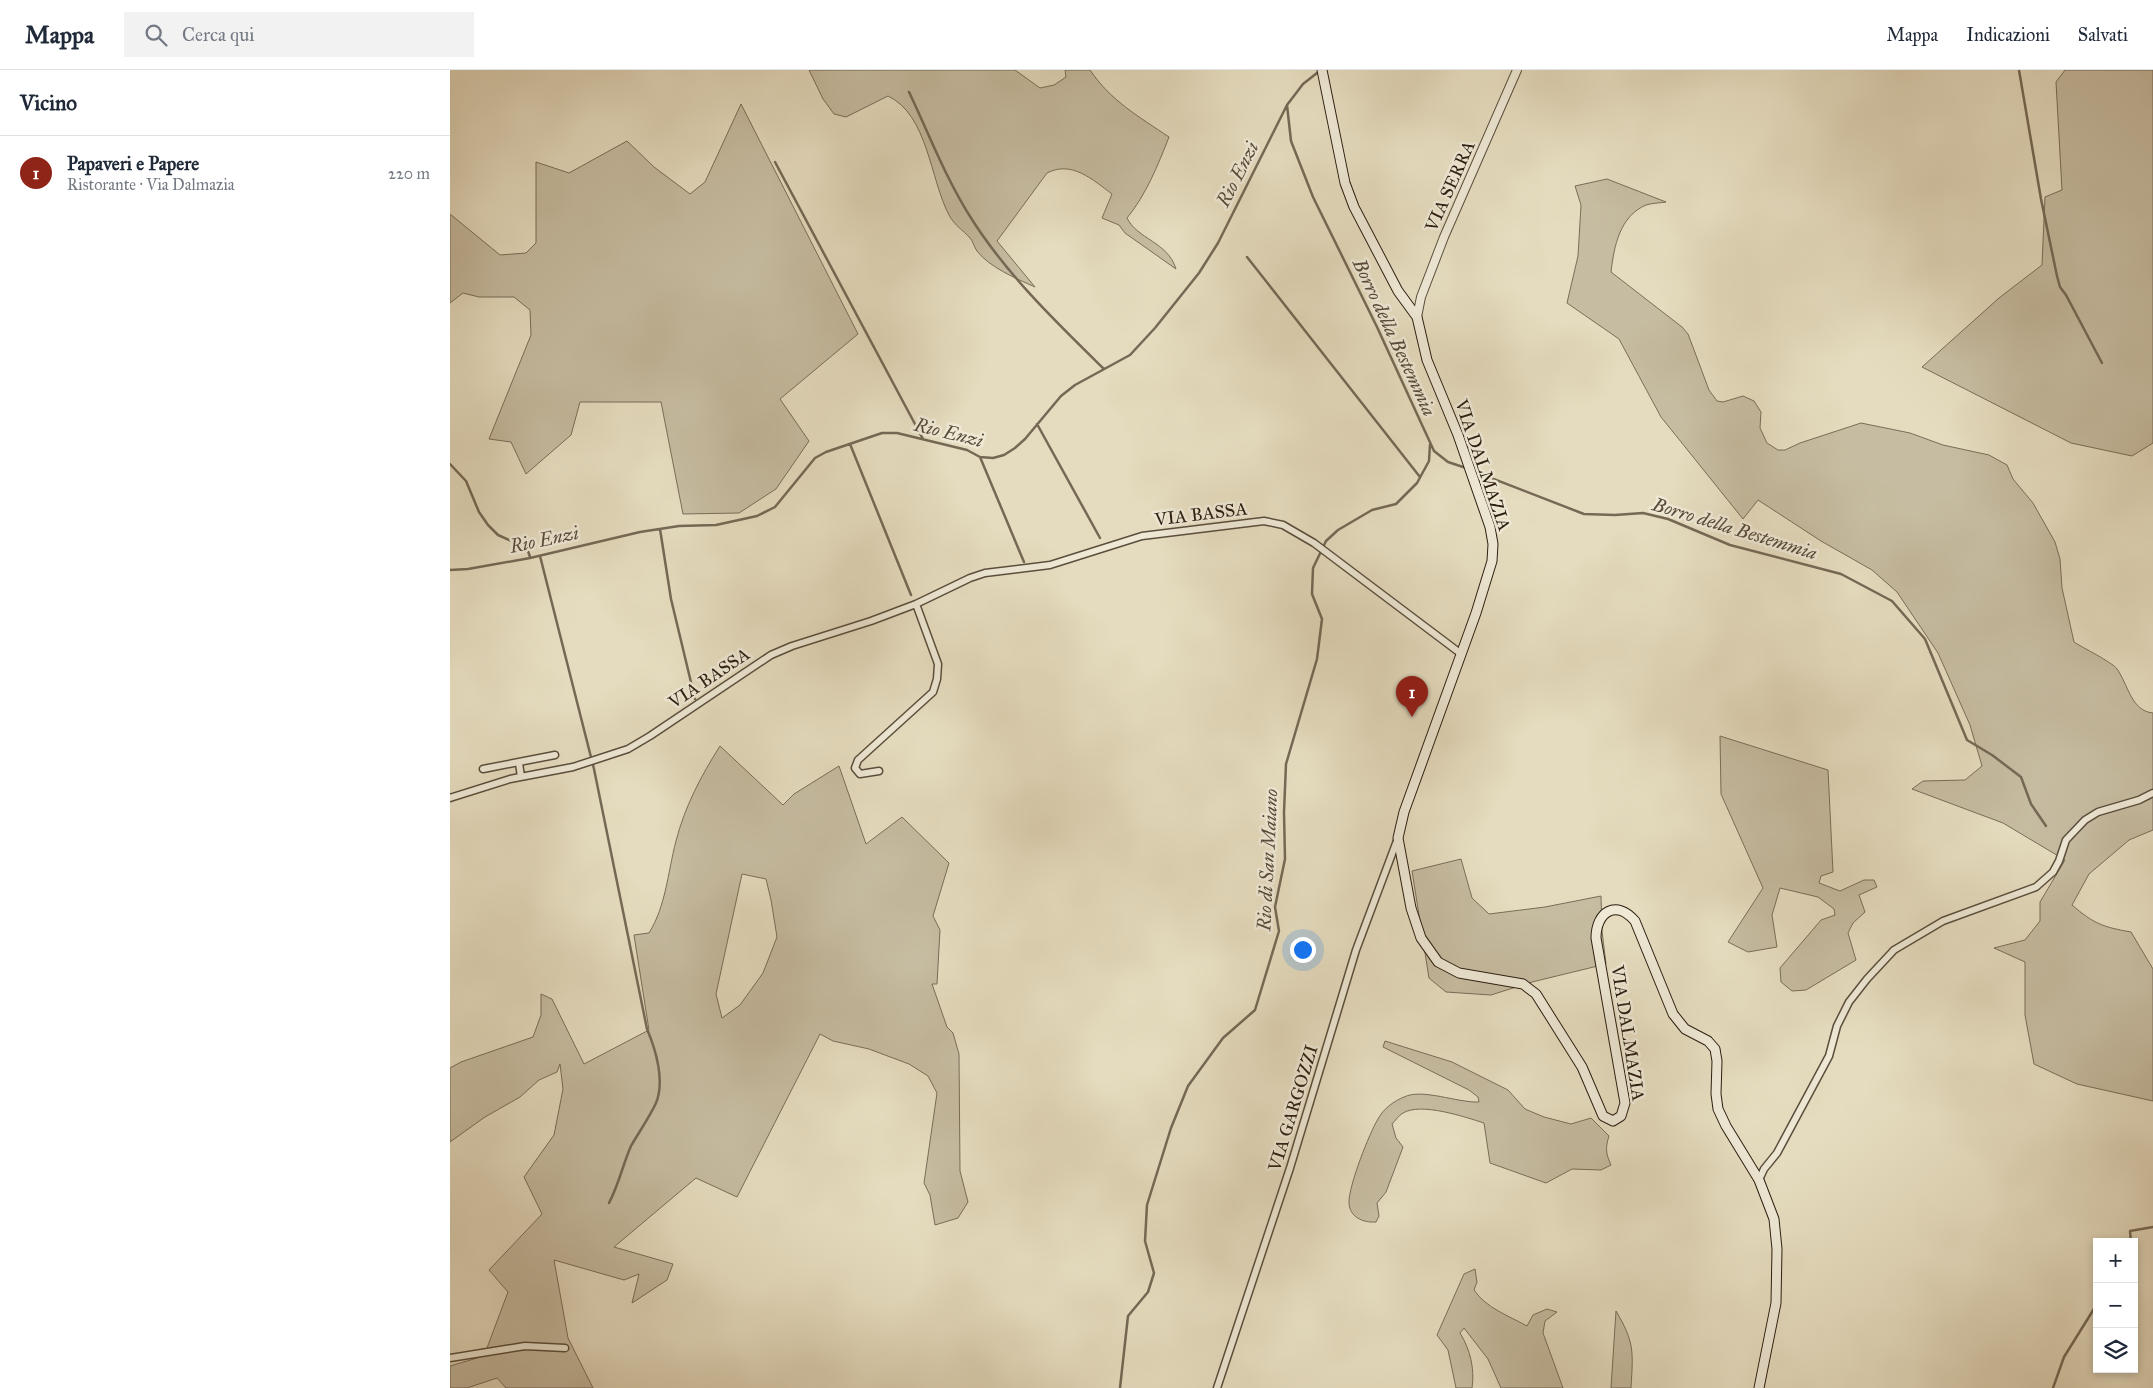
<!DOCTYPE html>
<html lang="it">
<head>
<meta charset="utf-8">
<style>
  :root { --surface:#fff; --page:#f2f2f3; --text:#1f2937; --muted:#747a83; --line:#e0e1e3; --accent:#8f2418 }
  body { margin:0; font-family:"IM FELL Great Primer",serif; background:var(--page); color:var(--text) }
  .controls { position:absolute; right:15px; bottom:15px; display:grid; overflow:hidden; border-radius:0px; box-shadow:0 2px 8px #0003 }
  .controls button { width:45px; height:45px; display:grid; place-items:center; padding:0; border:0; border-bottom:1px solid var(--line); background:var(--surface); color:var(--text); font:25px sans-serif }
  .you { position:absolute; left:852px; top:879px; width:18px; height:18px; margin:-12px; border:4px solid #fff; border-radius:50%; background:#1a73e8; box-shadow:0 0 0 8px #1a73e833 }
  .badge { display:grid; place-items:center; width:32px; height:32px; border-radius:50%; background:var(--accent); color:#fff; font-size:16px; font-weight:700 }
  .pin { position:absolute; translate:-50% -41px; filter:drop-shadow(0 1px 2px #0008) }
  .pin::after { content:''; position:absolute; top:26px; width:18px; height:15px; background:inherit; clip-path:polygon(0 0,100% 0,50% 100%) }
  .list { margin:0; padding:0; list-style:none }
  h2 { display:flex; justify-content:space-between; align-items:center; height:65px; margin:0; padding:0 20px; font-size:21px }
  h2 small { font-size:16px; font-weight:400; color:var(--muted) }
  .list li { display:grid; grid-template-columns:32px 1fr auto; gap:15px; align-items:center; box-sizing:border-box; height:75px; padding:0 20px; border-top:1px solid var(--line) }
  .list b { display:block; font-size:19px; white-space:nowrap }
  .list p { margin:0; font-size:16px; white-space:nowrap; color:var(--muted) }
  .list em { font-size:16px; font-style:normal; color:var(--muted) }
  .icon { flex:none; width:28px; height:28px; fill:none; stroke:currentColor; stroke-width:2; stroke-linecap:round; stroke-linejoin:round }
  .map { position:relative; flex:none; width:1703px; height:1318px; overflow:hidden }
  header { display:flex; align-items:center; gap:30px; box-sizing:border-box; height:70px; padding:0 25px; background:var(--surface); border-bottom:1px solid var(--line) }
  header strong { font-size:24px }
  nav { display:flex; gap:28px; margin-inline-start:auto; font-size:18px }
  .search { width:350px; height:45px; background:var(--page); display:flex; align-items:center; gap:12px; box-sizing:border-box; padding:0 18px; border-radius:0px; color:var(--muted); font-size:19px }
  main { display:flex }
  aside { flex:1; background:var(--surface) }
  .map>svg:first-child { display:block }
  .green { fill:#c6bca1; stroke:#796d58; fill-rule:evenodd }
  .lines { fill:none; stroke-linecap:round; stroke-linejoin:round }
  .stream { stroke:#756956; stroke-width:2.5 }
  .minor-casing { stroke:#5a4e3c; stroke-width:9 }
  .tertiary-casing { stroke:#5a4e3c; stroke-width:10 }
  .secondary-casing { stroke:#2c1e10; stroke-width:11 }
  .minor { stroke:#eee8d5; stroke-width:6 }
  .tertiary { stroke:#eee8d5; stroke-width:8 }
  .secondary { stroke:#eee8d5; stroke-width:9 }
  .labels { text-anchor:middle; stroke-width:5; stroke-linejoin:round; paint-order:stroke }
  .street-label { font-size:18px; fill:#2c1e10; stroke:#eee8d5 }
  .water-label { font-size:19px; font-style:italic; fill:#574a39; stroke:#eee8d5 }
</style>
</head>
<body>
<header>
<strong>Mappa</strong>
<div class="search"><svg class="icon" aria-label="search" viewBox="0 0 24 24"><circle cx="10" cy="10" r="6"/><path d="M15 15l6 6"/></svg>Cerca qui</div>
<nav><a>Mappa</a><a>Indicazioni</a><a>Salvati</a></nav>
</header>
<main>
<aside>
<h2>Vicino<small></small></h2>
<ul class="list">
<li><span class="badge">1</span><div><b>Papaveri e Papere</b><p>Ristorante · Via Dalmazia</p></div><em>220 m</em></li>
</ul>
</aside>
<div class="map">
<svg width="1703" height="1318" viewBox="0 0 1703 1318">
  <rect width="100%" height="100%" fill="#e5dcbf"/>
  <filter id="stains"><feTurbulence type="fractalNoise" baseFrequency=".004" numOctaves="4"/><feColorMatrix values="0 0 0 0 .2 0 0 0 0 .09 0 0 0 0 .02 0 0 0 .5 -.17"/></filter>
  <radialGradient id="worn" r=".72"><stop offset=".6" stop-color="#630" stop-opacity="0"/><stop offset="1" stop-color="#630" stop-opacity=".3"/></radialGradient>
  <path class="green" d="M359 0H565L590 18 604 15 616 7 615 0H640C661 31 688 46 719 67 708 95 696 125 677 148 687 169 718 172 726 199L675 163 669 155 652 148 662 124C643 110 622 90 597 103L547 171 585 217C567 209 539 197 527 181 524 177 523 171 520 168 513 160 505 156 499 145 480 109 478 45 438 26L396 47 384 44 373 29Z
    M1615 0H1703V373L1682 386 1621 373 1472 297 1549 228 1592 195 1595 127 1612 120 1606 12Z
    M291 34 408 264 330 329 359 371 326 419 289 443 233 444 211 332H130L121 365 76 404 61 372 39 369 81 265 80 240 64 227H29L13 223 0 233V144L50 185 76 183 86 173V92L119 103 177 71 204 97 240 124 255 112Z
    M1157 109 1216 132C1210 133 1202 133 1196 135 1170 146 1164 176 1161 202L1232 257 1238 264 1259 320 1267 331 1273 332 1293 326 1304 331 1311 342 1310 358 1317 373 1328 380H1335L1350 373 1411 353 1460 363 1493 375 1539 385 1557 395 1563 409 1583 433 1605 472 1610 489 1612 518 1624 572C1633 578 1662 592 1667 599 1678 614 1681 641 1703 643V760L1679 770 1639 804 1622 835C1644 854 1653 857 1681 862L1703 899V1031L1627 1014 1584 994 1575 945V892L1544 878 1575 870 1590 851V832L1615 790 1553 753 1462 719 1473 711 1515 710 1532 696 1520 655 1488 583 1447 522 1422 500 1371 471 1308 430 1293 449 1211 347 1169 269 1117 233 1128 186 1131 135 1125 116Z
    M1270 666 1378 700 1383 802 1371 806 1369 813 1390 821 1414 810H1424L1427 817 1409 825 1415 842 1403 853 1398 863 1406 890 1356 920 1342 921 1331 912 1330 898 1371 850 1385 845 1384 839 1368 827 1330 818 1322 845 1327 877 1298 882 1278 872 1313 818 1271 724Z
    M270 676 333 735 344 724 389 696 416 774 452 747 499 793 483 846 490 860 487 914H482L497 957 503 963 509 984 510 1101 518 1132 508 1148 485 1155 480 1125 474 1113 487 1023 478 1006 459 994 419 979 383 971 370 964 287 1127 246 1108 164 1177 223 1194 217 1210 182 1233 189 1204 174 1210 104 1190 118 1268 143 1318H56L47 1308 17 1318H0V1296L34 1286 58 1222 39 1200 92 1144 74 1107 104 1065 113 1019 110 994 107 1002 89 1010 70 1027 35 1047 0 1072V998L11 992 83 967 91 945V924L102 929 134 994 199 960 184 865 199 863C216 836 218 801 226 771 235 736 251 706 270 676ZM292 804 316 809 321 830 327 867 313 903 290 935 272 948 266 924Z
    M1011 789 1022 828 1039 844 1095 837 1151 826 1152 861 1156 894 1082 912 1041 925 996 922 979 908 962 801Z
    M935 971 1002 992 1058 1020 1075 1039 1094 1047 1121 1054 1141 1048 1159 1066C1155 1078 1156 1084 1161 1095L1151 1100 1122 1099 1096 1113 1040 1093 1034 1053C1015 1047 971 1032 953 1043 949 1045 945 1051 942 1054L946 1068 953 1077 936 1122 927 1133 929 1146 926 1152C913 1153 899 1147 899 1132 899 1115 919 1064 928 1049 933 1039 944 1031 954 1027 972 1018 1008 1033 1029 1032L1028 1027 1019 1020 933 977Z
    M1025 1199 1027 1212 1024 1220C1036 1238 1059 1246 1077 1256L1083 1245 1097 1239 1107 1242 1095 1251 1093 1263 1113 1318H1051L1038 1289 1014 1258 1010 1263C1020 1279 1025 1299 1022 1318H1006L998 1280 987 1265 1014 1204Z
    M1166 1241C1185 1273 1183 1282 1181 1318H1161Z"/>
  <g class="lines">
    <path class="stream" d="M1569 0 1591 129 1607 206 1610 217 1616 225 1652 293
      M459 22C479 64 496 109 521 148 557 205 607 253 654 299
      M837 35 841 71 863 127 927 257 984 381 998 392 1016 398
      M325 92 473 369
      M797 187 970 407
      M587 354 650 468
      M400 374 461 525
      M530 387 574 492
      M0 394 16 411 29 442 38 455 48 465 77 478 80 487
      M1023 401 1134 444 1165 445 1193 443 1218 449 1280 475 1391 504 1442 531 1475 569 1517 670 1542 685 1571 707 1581 734 1596 756
      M210 459 221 529 245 629
      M90 486 144 699 197 959C206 980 215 1011 206 1033 199 1048 189 1062 181 1076 173 1094 169 1114 159 1133
      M0 500 18 499 80 488 190 462 229 456 266 455 307 446 325 437 365 388 376 382 432 363H447L517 380 530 387 543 388 554 385 565 378 575 369 611 326 625 315 680 285 705 258 749 203 768 173 837 35 853 14 867 3
      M1681 1172 1680 1161 1703 1157
      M670 1318 678 1246 698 1222 704 1203 695 1171 697 1135 721 1058 738 1016 773 968 805 940 829 861 825 837 835 789 834 742 836 694 867 589 872 549 862 524 863 498 876 471 888 460 922 440 946 434 967 413 979 391 980 374
      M1603 1318 1614 1287 1647 1234"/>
    <g class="minor-casing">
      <path id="minor" d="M69 693 71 707
        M33 699 105 685
        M429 701 410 704 405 698 408 690 483 622 487 609 488 594 466 534
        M0 728 60 709 123 697 178 679 200 666 321 585 342 576 421 551 466 534 520 508 535 503 600 495 692 466 814 451 833 455 864 473 1010 583
        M1309 1110 1314 1099 1327 1083 1379 986 1387 956 1399 932 1417 909 1444 880 1493 851 1586 817 1603 802 1609 791 1616 770 1635 750 1648 742 1689 730 1703 723
        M0 1288 75 1276 115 1278
        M767 1318 840 1098 906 880 948 768"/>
    </g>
    <g class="tertiary-casing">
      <path id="tertiary" d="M967 247 971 227 994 167 1067 0"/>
    </g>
    <g class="secondary-casing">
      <path id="secondary" d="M872 0 895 113 904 137 948 221 967 247 977 290 1008 365 1040 457 1043 474 1042 491 1026 543 954 742 948 768 961 838 971 868 988 892 1009 903 1073 914 1086 924 1132 997 1153 1046 1163 1051 1171 1046 1175 1033 1146 868C1146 842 1166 829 1185 851L1223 944 1235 959 1258 971 1265 979 1267 991 1266 1024 1268 1039 1276 1056 1309 1110 1324 1149 1327 1179 1326 1233 1309 1318"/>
    </g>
    <use href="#minor" class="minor"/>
    <use href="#tertiary" class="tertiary"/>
    <use href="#secondary" class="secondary"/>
  </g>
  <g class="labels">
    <g class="street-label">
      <text transform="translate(1000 116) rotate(-66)" y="6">VIA SERRA</text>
      <text transform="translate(1033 395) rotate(71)" y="6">VIA DALMAZIA</text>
      <text transform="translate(751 444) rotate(-7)" y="6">VIA BASSA</text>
      <text transform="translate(259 608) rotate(-34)" y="6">VIA BASSA</text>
      <text transform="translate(1178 963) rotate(81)" y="6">VIA DALMAZIA</text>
      <text transform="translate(843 1038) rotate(-73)" y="6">VIA GARGOZZI</text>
    </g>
    <g class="water-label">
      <text transform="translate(787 104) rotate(-63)" y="7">Rio Enzi</text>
      <text transform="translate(945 267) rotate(65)" y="7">Borro della Bestemmia</text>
      <text transform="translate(499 362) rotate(14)" y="7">Rio Enzi</text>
      <text transform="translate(1285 458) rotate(17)" y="7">Borro della Bestemmia</text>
      <text transform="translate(94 469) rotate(-12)" y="7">Rio Enzi</text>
      <text transform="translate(817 790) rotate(-87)" y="7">Rio di San Maiano</text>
    </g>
  </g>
  <rect width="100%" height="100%" filter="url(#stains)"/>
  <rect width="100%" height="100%" fill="url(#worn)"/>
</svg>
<div class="controls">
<button>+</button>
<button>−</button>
<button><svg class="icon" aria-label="layers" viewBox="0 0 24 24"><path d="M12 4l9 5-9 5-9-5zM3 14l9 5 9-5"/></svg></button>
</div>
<div class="you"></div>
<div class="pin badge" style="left:962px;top:647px">1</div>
</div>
</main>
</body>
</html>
